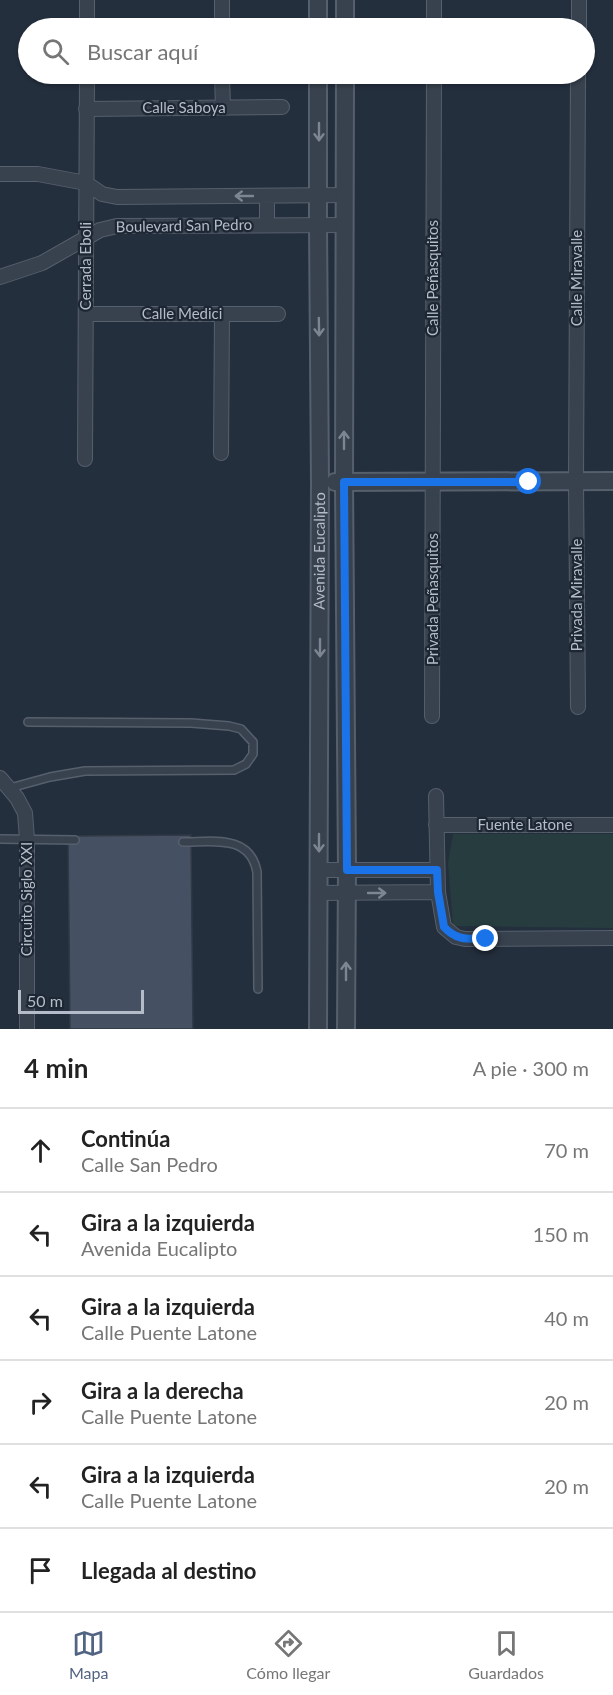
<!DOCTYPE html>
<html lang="es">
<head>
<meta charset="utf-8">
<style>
  :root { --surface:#fff; --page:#f6f6f6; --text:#222; --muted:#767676; --line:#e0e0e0; --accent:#516482 }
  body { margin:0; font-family:Lato,sans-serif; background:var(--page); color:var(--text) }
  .scale { position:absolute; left:18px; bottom:15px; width:126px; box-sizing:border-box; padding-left:6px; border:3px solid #b4bcc9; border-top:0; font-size:16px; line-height:21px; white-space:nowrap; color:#b4bcc9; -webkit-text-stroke:4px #1d2633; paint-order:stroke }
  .stop { position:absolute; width:18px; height:18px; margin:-14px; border:4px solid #1a73e8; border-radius:50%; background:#fff }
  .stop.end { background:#1a73e8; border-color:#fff; box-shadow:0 2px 6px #0008 }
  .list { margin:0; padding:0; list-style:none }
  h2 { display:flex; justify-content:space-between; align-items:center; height:78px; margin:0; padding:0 24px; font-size:26px }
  h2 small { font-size:20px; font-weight:400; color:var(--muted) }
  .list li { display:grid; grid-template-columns:39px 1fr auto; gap:18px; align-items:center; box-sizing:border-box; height:84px; padding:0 24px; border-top:2px solid var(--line) }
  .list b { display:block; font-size:22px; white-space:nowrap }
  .list p { margin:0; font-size:20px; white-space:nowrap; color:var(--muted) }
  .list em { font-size:20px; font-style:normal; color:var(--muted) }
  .icon { flex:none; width:33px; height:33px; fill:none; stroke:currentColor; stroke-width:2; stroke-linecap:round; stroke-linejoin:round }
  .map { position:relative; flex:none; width:613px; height:1029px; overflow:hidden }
  .search { position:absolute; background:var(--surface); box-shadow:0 2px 4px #0004; left:18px; right:18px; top:18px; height:66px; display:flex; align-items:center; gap:15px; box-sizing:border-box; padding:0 21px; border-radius:33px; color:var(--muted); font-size:22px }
  .sheet { height:582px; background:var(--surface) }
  nav { display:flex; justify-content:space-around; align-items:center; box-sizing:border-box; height:84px; border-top:2px solid var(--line); background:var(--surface); font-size:16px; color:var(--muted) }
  nav a { display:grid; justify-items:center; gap:3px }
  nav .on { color:var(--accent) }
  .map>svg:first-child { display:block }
  .green { fill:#263c3f }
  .building { fill:#455162; stroke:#303945; stroke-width:1.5 }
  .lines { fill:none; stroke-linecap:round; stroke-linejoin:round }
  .service-casing { stroke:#565f6c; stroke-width:10 }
  .minor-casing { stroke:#565f6c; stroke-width:16 }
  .tertiary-casing { stroke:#565f6c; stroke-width:20 }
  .service { stroke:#38414e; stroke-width:7 }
  .minor { stroke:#38414e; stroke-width:14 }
  .tertiary { stroke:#38414e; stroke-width:16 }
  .oneway { stroke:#7c8592 }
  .route { stroke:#1a73e8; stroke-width:8 }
  .labels { text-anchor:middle; stroke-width:4.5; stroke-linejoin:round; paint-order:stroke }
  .street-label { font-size:15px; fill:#b4bcc9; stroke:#1d2633 }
</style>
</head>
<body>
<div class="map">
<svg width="613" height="1029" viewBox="0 0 613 1029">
  <rect width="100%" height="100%" fill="#242f3e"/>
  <path class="green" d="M453 834H613V928L453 926 448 863Z"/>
  <path class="building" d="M191 835 193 1029H70L68 836Z"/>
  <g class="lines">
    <g class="service-casing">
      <path id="service" d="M10 788 50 777 85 771 234 770 246 764 253 754V742L241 729 229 726 191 723 28 722
        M0 839 75 840
        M183 842C212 842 250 834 257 872L258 989"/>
    </g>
    <g class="minor-casing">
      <path id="minor" d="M222 0V28
        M87 28V0
        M434 28V0
        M579 28V0
        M222 74 223 108
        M86 109 282 107
        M0 174H38L86 183 102 194 117 197 344 195
        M267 196V225
        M0 277 42 263 100 230 117 226 344 225
        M86 314H278
        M221 453 222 314
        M85 459 87 74
        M578 707 576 482 578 74
        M432 716 434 74
        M0 778 17 798 25 813 27 839V1029
        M436 796 438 892 444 927 456 937 465 939 613 938
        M436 825H613
        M319 870H437
        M318 893 438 892"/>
    </g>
    <g class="tertiary-casing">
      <g id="tertiary">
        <path d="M318 0V28"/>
        <path d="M345 28V0"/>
        <path d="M345 74 344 482 347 870 346 1029"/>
        <path d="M335 482 613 481"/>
        <path id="s1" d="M318 1029 320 482 318 225V74"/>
      </g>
    </g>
    <use href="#service" class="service"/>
    <use href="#minor" class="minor"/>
    <use href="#tertiary" class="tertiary"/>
  </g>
  <defs><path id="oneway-shaft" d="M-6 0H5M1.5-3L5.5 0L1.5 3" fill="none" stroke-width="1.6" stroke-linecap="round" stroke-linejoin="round" transform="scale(1.5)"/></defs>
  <g class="oneway">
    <use href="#oneway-shaft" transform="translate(319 132) rotate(90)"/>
    <use href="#oneway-shaft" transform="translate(244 196) rotate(180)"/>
    <use href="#oneway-shaft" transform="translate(319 327) rotate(89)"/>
    <use href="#oneway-shaft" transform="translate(344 440) rotate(-90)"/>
    <use href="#oneway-shaft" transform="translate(320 648) rotate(90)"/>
    <use href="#oneway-shaft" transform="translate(319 843) rotate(90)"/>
    <use href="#oneway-shaft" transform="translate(377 893)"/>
    <use href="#oneway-shaft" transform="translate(346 971) rotate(-90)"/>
  </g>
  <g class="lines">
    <path class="route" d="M486 939C468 939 457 941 444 927L438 892 437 870H347L344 482H529"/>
  </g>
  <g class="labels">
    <g class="street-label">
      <text x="184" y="113">Calle Saboya</text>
      <text transform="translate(184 226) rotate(-1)" y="5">Boulevard San Pedro</text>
      <text transform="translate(86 266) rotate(-90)" y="5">Cerrada Eboli</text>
      <text transform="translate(433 278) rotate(-90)" y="5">Calle Peñasquitos</text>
      <text transform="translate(577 278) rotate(-90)" y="5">Calle Miravalle</text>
      <text x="182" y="319">Calle Medici</text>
      <text dy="5" stroke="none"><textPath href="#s1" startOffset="478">Avenida Eucalipto</textPath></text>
      <text transform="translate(577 595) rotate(-90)" y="5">Privada Miravalle</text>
      <text transform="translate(433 599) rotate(-90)" y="5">Privada Peñasquitos</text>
      <text x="525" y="830">Fuente Latone</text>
      <text transform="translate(27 899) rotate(-90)" y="5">Circuito Siglo XXI</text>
    </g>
  </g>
</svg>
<div class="scale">50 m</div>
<div class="stop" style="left:529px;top:482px"></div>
<div class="stop end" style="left:486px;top:939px"></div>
<div class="search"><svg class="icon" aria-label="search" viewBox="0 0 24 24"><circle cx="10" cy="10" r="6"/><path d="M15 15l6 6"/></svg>Buscar aquí</div>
</div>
<section class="sheet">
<h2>4 min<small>A pie · 300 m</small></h2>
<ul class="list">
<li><svg class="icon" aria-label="ahead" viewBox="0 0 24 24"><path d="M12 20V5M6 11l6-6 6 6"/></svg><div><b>Continúa</b><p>Calle San Pedro</p></div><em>70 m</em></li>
<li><svg class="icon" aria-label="left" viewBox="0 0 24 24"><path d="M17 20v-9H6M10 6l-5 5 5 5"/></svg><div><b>Gira a la izquierda</b><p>Avenida Eucalipto</p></div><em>150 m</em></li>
<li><svg class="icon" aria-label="left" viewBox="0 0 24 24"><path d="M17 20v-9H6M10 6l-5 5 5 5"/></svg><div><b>Gira a la izquierda</b><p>Calle Puente Latone</p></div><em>40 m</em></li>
<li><svg class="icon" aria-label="right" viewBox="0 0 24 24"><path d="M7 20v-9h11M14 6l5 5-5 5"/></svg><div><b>Gira a la derecha</b><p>Calle Puente Latone</p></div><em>20 m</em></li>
<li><svg class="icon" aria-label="left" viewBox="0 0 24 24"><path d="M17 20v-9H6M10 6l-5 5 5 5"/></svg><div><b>Gira a la izquierda</b><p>Calle Puente Latone</p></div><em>20 m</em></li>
<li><svg class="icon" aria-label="arrive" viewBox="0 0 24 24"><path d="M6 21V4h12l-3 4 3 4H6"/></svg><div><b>Llegada al destino</b></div></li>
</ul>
</section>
<nav>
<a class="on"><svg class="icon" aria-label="map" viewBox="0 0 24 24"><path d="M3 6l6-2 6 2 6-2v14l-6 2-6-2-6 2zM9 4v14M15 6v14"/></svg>Mapa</a>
<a><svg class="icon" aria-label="directions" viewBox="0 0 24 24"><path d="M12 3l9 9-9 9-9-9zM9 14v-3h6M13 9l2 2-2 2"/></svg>Cómo llegar</a>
<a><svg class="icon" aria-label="saved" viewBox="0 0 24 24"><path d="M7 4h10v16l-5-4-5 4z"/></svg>Guardados</a>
</nav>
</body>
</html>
